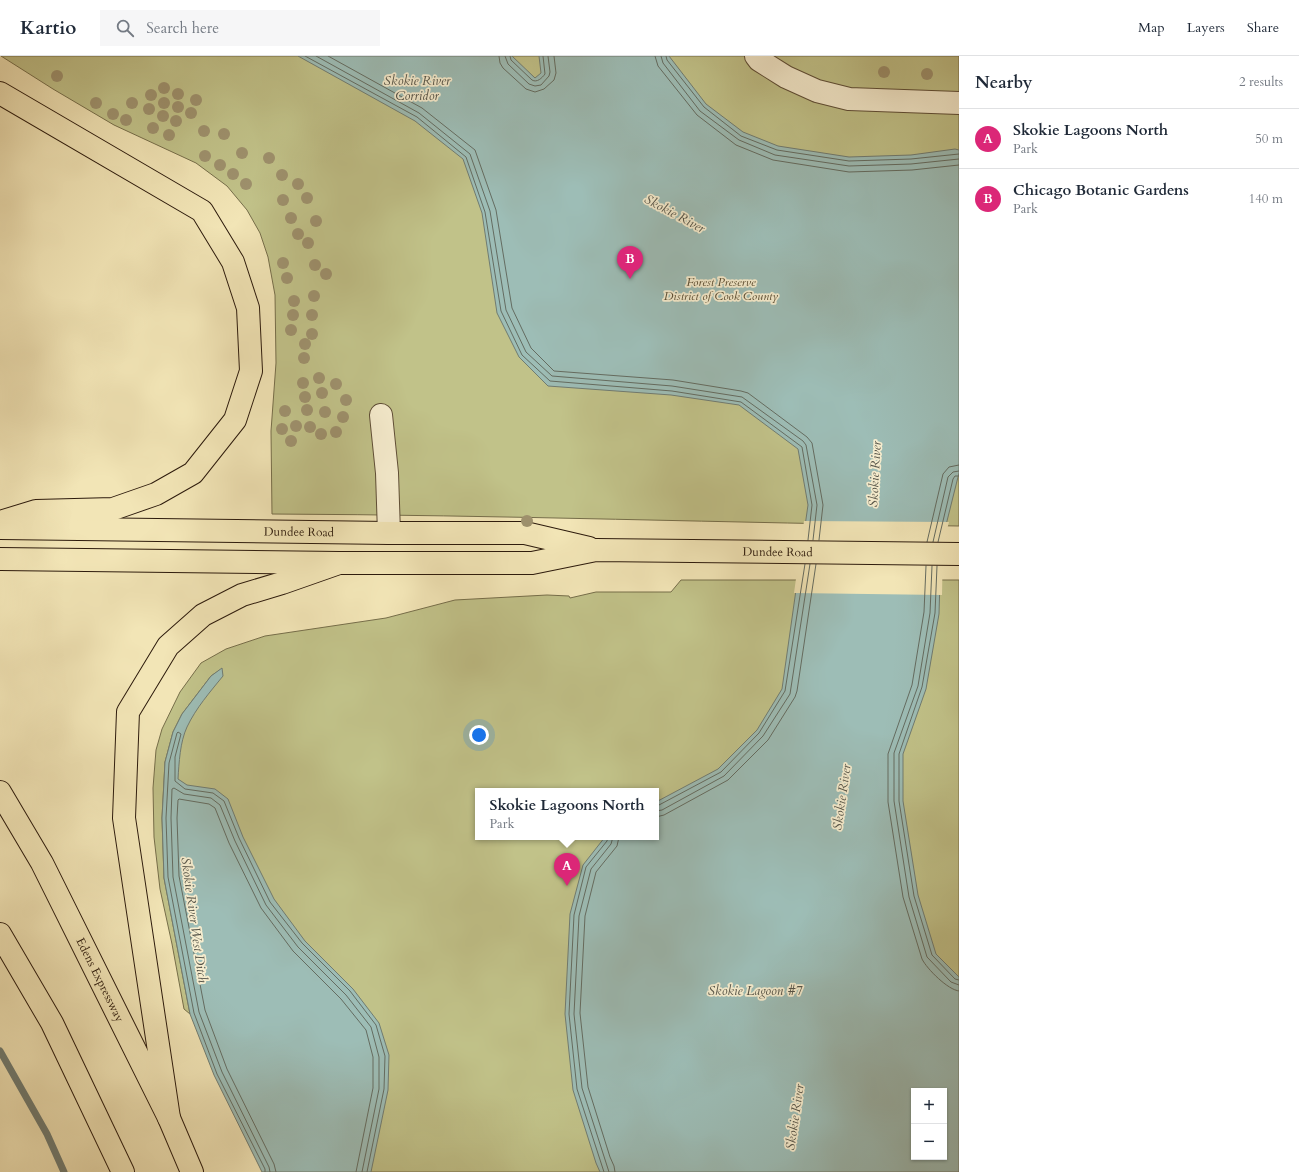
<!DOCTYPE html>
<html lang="en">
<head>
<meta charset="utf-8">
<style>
  :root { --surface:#fff; --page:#f6f6f7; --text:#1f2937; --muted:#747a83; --line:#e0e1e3; --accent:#db2777 }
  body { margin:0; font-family:Cardo,serif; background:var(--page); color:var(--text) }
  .controls { position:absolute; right:12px; bottom:12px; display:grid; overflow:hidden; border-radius:0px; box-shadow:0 1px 3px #0004 }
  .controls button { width:36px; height:36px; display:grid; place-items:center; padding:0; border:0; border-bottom:1px solid var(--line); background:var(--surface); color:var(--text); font:20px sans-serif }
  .you { position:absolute; left:479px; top:679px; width:14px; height:14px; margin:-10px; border:3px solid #fff; border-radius:50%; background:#1a73e8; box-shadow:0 0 0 6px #1a73e833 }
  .badge { display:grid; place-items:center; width:26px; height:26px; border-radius:50%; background:var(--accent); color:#fff; font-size:13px; font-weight:700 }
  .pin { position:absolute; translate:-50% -33px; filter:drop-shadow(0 1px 2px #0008) }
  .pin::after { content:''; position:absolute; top:21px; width:14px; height:12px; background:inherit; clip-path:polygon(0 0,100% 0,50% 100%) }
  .popup { position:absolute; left:475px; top:732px; width:184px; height:52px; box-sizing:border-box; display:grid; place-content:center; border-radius:0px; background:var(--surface); filter:drop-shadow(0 1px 3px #0005); font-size:13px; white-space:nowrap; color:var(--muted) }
  .popup b { font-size:15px; color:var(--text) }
  .popup::after { content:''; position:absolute; left:50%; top:100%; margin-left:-8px; border:8px solid transparent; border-top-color:var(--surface) }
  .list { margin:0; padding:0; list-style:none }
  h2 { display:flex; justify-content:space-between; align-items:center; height:52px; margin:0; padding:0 16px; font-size:17px }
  h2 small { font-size:13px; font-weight:400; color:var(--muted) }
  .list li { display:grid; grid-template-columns:26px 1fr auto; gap:12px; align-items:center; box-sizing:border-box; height:60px; padding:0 16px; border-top:1px solid var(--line) }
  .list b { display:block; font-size:15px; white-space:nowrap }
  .list p { margin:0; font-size:13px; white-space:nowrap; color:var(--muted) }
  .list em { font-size:13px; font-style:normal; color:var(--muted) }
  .icon { flex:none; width:22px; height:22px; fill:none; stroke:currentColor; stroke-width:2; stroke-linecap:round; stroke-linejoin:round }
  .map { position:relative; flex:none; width:959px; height:1116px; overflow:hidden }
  header { display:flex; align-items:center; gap:24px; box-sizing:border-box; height:56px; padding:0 20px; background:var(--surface); border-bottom:1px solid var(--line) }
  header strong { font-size:19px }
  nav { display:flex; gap:22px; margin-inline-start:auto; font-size:14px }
  .search { width:280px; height:36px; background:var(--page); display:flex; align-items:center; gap:10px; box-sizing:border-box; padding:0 14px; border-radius:0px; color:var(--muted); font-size:15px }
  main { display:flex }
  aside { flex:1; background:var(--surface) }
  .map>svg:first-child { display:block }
  .green { fill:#c1c289; stroke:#766e4a; fill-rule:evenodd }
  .water { fill:#9dbdb6; stroke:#707c72; fill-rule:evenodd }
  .pier { fill:#f2e5b6 }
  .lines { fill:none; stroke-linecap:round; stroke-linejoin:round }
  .shore { stroke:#646c61; stroke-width:1 }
  .stream { stroke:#707c72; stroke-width:7 }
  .minor-casing { stroke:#5e4d36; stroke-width:24 }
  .major-casing { stroke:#2c1a0c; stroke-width:24 }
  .highway-casing { stroke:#2c1a0c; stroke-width:24 }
  .minor { stroke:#f7eed0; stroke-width:22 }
  .major { stroke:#f2e5b6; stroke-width:22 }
  .highway { stroke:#f2e5b6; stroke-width:22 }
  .tree { fill:#9e916d }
  .labels { text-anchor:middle; stroke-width:3.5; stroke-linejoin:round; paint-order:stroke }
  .park-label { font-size:12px; font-style:italic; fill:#594c32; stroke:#f7eed0 }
  .street-label { font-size:12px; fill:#2c1a0c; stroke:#f7eed0 }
  .water-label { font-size:13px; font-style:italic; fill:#545348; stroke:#f7eed0 }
</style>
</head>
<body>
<header>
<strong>Kartio</strong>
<div class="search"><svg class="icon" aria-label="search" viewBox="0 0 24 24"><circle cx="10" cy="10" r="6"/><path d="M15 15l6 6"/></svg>Search here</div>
<nav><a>Map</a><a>Layers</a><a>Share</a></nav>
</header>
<main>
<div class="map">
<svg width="959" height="1116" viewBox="0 0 959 1116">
  <rect width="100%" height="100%" fill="#f2e5b6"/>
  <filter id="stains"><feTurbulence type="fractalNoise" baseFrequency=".005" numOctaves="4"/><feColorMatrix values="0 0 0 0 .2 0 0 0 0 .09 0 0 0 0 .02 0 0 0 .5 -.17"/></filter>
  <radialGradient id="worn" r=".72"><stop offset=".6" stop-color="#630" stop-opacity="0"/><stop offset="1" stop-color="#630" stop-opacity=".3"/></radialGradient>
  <path class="green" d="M1 0H959V470C730 467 501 459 272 458L271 375 276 307 275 239 268 201 260 177 247 154 227 130 196 107 114 69 53 33Z
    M681 524H959V1116H271L198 964 191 921 189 889 179 855 173 806 171 742 173 704 180 671 207 631 220 614 211 620 182 658 173 676 165 706 162 762 164 822 190 958 184 953 172 888 160 833 154 781 153 732 156 694 162 673 180 636 201 607 226 593 265 580 386 562 455 544 547 539 569 540 570 542 596 536H671ZM478 735H656V781H478ZM914 1035H944V1101H914Z"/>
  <path class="water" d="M298 0H512L535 22 541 17 539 0H669L706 48 743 76 778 90 849 101 911 99 955 93 959 94V417L941 489 939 558 926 633 903 698V745L918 839 936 898 959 921V1116H600L596 1107 573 1034 565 958 570 858 583 809 605 781H656V746L718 713 757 674 782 633 808 449 798 393 739 349 671 339 548 330 519 301 497 257 482 157 463 103 415 65ZM914 1035H944V1101H914Z
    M222 612 223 620C210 636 196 652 187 671 180 686 179 707 178 723L187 729 215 733 228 743 243 781 274 843 305 885 353 933 379 967 389 999 388 1034 371 1116H262L214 1019 190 958 164 822 162 762 165 706 173 676 182 658 211 620Z"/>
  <path class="pier" d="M804 465 949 466 943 489 942 539 794 537Z"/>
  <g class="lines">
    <path class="shore" d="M305 0 417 61 466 101 485 156 501 255 522 299 550 325 672 335 741 346 802 391 812 449 808 484
      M316 0 419 57 470 98 490 155 506 254 526 296 552 320 672 330 742 341 803 385 806 389 817 449 813 484
      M328 0 422 52 475 94 496 154 512 252 531 292 554 315 673 324 741 335 748 337 807 381 812 387 823 449 819 484
      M499 0 500 7 503 12 526 33 535 36 544 33 554 24 556 17 554 0
      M505 0 508 8 529 28 535 30 541 29 549 20 550 16 548 0
      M510 0 511 4 532 24C537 27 542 22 545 18L543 0
      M655 0 658 10 697 59 736 89 773 104 849 116 912 114 959 109
      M661 0 663 7 700 55 739 84 775 99 849 110 911 108 959 103
      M666 0 667 4 704 51 741 80 777 94 849 105 911 103 959 98
      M927 486 943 418 949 411 959 409
      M933 486 948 421 953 416 959 415
      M938 486 953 423 955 420H959
      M926 510 924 556 912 629 888 698V746L903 841 922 903C927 913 948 934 959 935
      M932 510 930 557 918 630 894 697V745L909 841 927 901 951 926 959 929
      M937 510 935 557 922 631 899 698V745L914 840 932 899 955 923 959 924
      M656 750 659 749 721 716 759 677 785 635 805 508
      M656 755 662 754 724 720 763 680 790 638 810 508
      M656 761 664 759 728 724 768 684 795 641 797 635 816 508
      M265 1116V1113L217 1018 194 957 168 821 166 762 169 707 177 677 178 676 181 678 175 701V725L185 733 213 737 224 745 239 782 270 846 302 887 350 935 376 969 385 1000 384 1033 367 1116
      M270 1116 269 1111 222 1016 199 956 173 821 171 762 172 733 174 732 184 738 211 742 220 749 235 785 266 849 298 891 346 939 371 971 379 1001V1033L362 1116
      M276 1116 274 1108 227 1013 205 954 179 820 177 762 178 744 179 743 209 748 215 752 229 787 261 852 293 895 341 943 366 974 373 1001V1032L356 1116
      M604 1116 577 1033 569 958 574 859 586 811 607 785 608 781
      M609 1116 582 1032 574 958 579 860 591 813 611 788 613 781
      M615 1116 614 1110 610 1101 588 1031 580 957 585 860 596 816 617 790 619 781"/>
    <path class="stream" d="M0 995 47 1078 64 1116"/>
    <g class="minor-casing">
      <path id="minor" d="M756 0 759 4 786 21 817 35 849 43 959 47
        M381 359 387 417 389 477"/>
    </g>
    <g class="major-casing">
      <g id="major">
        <path id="s1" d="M0 472 389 477H525L589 492"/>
        <path id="s2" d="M0 503 339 507H532L596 494 959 498"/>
      </g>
    </g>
    <g class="highway-casing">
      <g id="highway">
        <path d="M0 37 202 155 233 206 248 252 251 315 235 364 193 417 156 438 113 453 36 455 0 466"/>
        <path id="s3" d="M0 736 42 807 169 1062 192 1116"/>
        <path d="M0 878 52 967 123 1116"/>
        <path d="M169 1062 124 762 128 656 168 590 203 559 242 539 282 527 339 507"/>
      </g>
    </g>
    <use href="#minor" class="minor"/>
    <use href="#major" class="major"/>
    <use href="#highway" class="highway"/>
  </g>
  <g class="tree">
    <circle cx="884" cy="16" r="6"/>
    <circle cx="927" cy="18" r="6"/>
    <circle cx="57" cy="20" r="6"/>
    <circle cx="164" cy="32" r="6"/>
    <circle cx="178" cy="38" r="6"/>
    <circle cx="151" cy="39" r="6"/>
    <circle cx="196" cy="44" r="6"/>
    <circle cx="96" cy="47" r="6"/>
    <circle cx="132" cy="47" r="6"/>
    <circle cx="164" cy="47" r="6"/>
    <circle cx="178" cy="51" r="6"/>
    <circle cx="149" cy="53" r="6"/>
    <circle cx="191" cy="57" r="6"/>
    <circle cx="113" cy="58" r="6"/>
    <circle cx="163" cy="60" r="6"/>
    <circle cx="126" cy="64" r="6"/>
    <circle cx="176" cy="65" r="6"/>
    <circle cx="153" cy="72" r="6"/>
    <circle cx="204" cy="75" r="6"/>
    <circle cx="224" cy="78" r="6"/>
    <circle cx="169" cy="79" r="6"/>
    <circle cx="242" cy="97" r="6"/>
    <circle cx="205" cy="100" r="6"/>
    <circle cx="269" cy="102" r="6"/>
    <circle cx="220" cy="109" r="6"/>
    <circle cx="233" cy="118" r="6"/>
    <circle cx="282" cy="119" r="6"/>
    <circle cx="246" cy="128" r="6"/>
    <circle cx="298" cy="128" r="6"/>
    <circle cx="307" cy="142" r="6"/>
    <circle cx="283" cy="144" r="6"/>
    <circle cx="291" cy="162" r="6"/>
    <circle cx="316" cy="165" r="6"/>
    <circle cx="298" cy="178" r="6"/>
    <circle cx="308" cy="187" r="6"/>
    <circle cx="283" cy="207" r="6"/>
    <circle cx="315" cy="209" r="6"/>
    <circle cx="326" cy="218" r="6"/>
    <circle cx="287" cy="222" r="6"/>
    <circle cx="314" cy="240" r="6"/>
    <circle cx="294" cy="245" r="6"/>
    <circle cx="293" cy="259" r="6"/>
    <circle cx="312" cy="259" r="6"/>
    <circle cx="291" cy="274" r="6"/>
    <circle cx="312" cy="278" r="6"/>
    <circle cx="305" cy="288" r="6"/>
    <circle cx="304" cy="302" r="6"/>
    <circle cx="319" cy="322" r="6"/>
    <circle cx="303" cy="327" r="6"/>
    <circle cx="336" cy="328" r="6"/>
    <circle cx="322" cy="337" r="6"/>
    <circle cx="305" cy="341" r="6"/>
    <circle cx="346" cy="344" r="6"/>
    <circle cx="307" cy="354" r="6"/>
    <circle cx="285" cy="355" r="6"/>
    <circle cx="325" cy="356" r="6"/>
    <circle cx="343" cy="361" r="6"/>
    <circle cx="296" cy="370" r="6"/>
    <circle cx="310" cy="371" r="6"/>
    <circle cx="282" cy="373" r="6"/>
    <circle cx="336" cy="376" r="6"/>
    <circle cx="321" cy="378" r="6"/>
    <circle cx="291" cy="385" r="6"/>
    <circle cx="527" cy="465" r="6"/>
  </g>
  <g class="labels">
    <g class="park-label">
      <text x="721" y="230">Forest Preserve<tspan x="721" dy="14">District of Cook County</tspan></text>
    </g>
    <g class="street-label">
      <text dy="4" stroke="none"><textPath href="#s1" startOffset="299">Dundee Road</textPath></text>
      <text dy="4" stroke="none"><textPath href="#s2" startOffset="779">Dundee Road</textPath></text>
      <text dy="4" stroke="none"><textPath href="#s3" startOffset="213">Edens Expressway</textPath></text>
    </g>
    <g class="water-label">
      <text x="417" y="29">Skokie River<tspan x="417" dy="15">Corridor</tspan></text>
      <text transform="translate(675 157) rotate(28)" y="5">Skokie River</text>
      <text transform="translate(874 418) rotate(-87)" y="5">Skokie River</text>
      <text transform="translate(841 741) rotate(-82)" y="5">Skokie River</text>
      <text transform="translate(195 864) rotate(82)" y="5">Skokie River West Ditch</text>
      <text x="755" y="939">Skokie Lagoon #7</text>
      <text transform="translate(794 1061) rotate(-82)" y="5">Skokie River</text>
    </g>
  </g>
  <rect width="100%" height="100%" filter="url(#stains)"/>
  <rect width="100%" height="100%" fill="url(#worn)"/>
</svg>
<div class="controls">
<button>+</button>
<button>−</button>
</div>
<div class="you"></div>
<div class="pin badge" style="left:567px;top:830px">A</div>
<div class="popup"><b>Skokie Lagoons North</b>Park</div>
<div class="pin badge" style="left:630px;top:223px">B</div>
</div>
<aside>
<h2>Nearby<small>2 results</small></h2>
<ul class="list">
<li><span class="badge">A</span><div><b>Skokie Lagoons North</b><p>Park</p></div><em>50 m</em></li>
<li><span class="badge">B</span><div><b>Chicago Botanic Gardens</b><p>Park</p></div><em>140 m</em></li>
</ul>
</aside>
</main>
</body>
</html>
